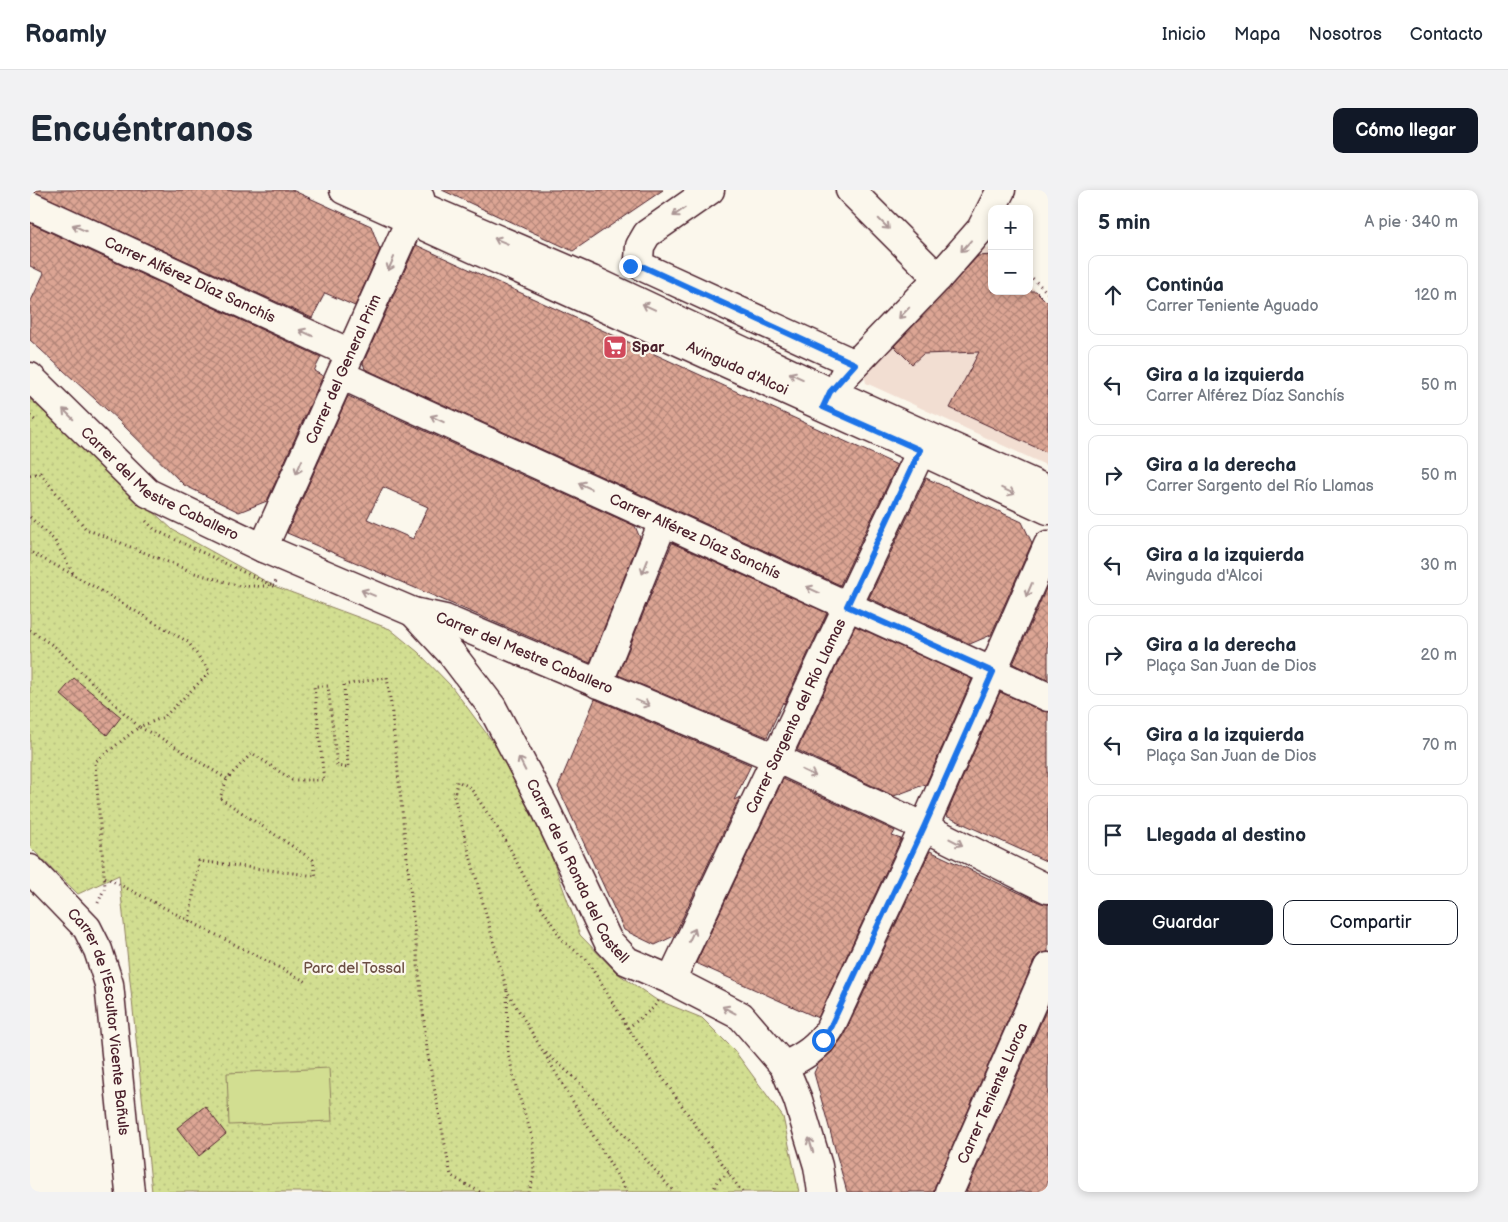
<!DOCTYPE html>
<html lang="es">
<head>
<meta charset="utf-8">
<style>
  :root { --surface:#fff; --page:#f2f2f3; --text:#1f2937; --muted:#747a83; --line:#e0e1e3; --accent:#111827 }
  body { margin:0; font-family:"Balsamiq Sans",sans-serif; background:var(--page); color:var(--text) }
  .controls { position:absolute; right:15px; top:15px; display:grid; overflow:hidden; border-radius:10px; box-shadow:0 2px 8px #0003 }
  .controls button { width:45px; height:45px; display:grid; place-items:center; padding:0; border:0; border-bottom:1px solid var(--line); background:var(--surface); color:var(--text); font:25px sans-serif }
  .stop { position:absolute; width:15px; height:15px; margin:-11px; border:4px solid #1a73e8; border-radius:50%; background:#fff }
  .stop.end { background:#1a73e8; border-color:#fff; box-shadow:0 1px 5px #0008 }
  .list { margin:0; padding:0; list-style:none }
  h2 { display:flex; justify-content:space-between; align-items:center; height:65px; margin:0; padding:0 20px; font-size:21px }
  h2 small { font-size:16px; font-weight:400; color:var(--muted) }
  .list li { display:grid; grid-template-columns:32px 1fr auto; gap:15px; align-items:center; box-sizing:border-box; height:80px; margin:0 10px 10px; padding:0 10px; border:1px solid var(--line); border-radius:10px }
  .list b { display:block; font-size:19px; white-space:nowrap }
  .list p { margin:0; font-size:16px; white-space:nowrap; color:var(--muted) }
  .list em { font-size:16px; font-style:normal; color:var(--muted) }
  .actions { display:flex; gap:10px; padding:15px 20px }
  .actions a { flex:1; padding:11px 0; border:1px solid var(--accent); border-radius:10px; text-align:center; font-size:18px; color:var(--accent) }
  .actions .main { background:var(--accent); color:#fff }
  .icon { flex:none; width:28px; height:28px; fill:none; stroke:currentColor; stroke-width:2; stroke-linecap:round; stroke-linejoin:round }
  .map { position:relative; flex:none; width:1018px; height:1002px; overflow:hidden; border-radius:10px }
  header { display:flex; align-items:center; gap:30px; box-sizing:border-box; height:70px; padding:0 25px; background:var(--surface); border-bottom:1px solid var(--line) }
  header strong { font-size:24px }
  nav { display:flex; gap:28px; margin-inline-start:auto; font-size:18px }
  .intro { display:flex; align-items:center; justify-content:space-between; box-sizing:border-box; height:120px; padding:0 30px }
  h1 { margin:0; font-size:35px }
  .button { padding:12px 22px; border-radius:10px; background:var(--accent); color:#fff; font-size:18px; font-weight:700 }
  main { display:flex; gap:30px; padding:0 30px }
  aside { flex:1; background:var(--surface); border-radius:10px; box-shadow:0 2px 8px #0003 }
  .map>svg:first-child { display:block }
  .built { fill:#f2ded2 }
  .park { fill:url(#park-dots); stroke:#8e7e5e }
  .pitch { fill:#d2de91; stroke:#8e7e5e }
  .building { fill:url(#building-cross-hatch); stroke:#4a1f2b; fill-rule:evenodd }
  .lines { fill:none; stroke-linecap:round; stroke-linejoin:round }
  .minor-casing { stroke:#4a1f2b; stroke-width:31 }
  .major-casing { stroke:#4a1f2b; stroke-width:31 }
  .path { stroke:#4a1f2b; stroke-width:3; stroke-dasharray:1 4; stroke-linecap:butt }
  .minor { stroke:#fbf7ec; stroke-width:28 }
  .major { stroke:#fbf7ec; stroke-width:28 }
  .oneway { stroke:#ab9695 }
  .route { stroke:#1a73e8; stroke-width:6 }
  .labels { text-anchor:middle; stroke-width:4.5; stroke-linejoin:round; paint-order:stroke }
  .street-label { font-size:15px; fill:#4a1f2b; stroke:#fbf7ec }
  .poi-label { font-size:15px; font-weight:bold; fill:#4a1f2b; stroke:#fbf7ec; text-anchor:start }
  .park-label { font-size:15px; fill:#6c4f44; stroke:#fbf7ec }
</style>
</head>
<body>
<header>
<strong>Roamly</strong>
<nav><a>Inicio</a><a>Mapa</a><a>Nosotros</a><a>Contacto</a></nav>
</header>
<div class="intro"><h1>Encuéntranos</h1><a class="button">Cómo llegar</a></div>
<main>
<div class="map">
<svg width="1018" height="1002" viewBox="0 0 1018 1002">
  <defs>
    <pattern id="park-dots" width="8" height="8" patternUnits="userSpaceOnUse" patternTransform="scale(1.25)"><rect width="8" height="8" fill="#d2de91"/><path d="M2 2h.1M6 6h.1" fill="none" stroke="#b6be7d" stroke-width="1.8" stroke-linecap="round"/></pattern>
    <pattern id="building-cross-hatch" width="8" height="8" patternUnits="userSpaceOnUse" patternTransform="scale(1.25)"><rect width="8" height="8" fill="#dca594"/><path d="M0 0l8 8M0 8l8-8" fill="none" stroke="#b48679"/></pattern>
  </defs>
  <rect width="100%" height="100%" fill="#fbf7ec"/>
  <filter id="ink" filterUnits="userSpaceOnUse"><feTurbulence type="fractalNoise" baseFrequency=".02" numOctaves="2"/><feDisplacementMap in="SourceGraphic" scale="10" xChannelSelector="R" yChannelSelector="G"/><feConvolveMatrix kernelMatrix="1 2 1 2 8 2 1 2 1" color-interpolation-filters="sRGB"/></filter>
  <g filter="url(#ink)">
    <path class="built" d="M962 58V101H999V94L1018 113V276L836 193 833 179 953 59Z"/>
    <path class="park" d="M0 209 143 340 244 396 360 439 388 462 422 497 468 559 517 654 550 745 587 783 625 809 672 828 704 860 753 927 769 1002H122L89 685 48 704 0 657Z"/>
    <path class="pitch" d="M299 878 302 931 199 935 197 883Z"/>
    <path class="building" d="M0 0H262L341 36 350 60 325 116 295 103 282 128Z
      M412 0H633L543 61Z
      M0 33 291 167 284 181 293 186 237 311 209 322 154 295 88 230 0 150V113L14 83 0 76Z
      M386 55 867 275 810 395 335 179 333 173Z
      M962 65V101H1006L1018 113V263L920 218 949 162 893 164 882 174 864 156 948 66Z
      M318 206 605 336 610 348 560 473 257 343ZM353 297 398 317 383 349 337 329Z
      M896 288 992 332 1002 353 961 445 940 454 839 408Z
      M642 353 797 423 754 514 753 512 737 547 588 485Z
      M1018 394V490L983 474Z
      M825 436 942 489 896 594 864 606 767 560Z
      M44 488 91 527 77 545 30 504Z
      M970 502 1012 521 1018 522V672L916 626Z
      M565 509 721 575 704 610 710 607 644 746 625 755 594 740 528 597Z
      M753 589 865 641 862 646 871 649 788 828 666 773Z
      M900 661 1011 713 1018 714V762L1009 764 1004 771 905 996 904 1002H817L784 883 788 874 802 862 813 847Z
      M1018 816V1002H936Z
      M175 916 196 944 169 966 147 938Z"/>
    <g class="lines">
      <g class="minor-casing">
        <g id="minor">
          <path d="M353 0 562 90 800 202 1018 300"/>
          <path d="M680 0 617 44 610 56 609 69 613 77 825 174"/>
          <path d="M820 0 908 88"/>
          <path id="s1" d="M0 16 320 163"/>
          <path id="s2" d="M311 185 1018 507"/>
          <path id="s3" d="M0 187 118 303 233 358 383 422 415 429 746 568 894 637 1018 699"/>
          <path d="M813 187 908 88 951 39 971 0"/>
          <path id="s4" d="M233 358 390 8"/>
          <path id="s5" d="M383 422 421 463 462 517 515 618 578 751 597 771 641 790 711 826 754 876 768 910 788 976 792 1002"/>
          <path d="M568 494 633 332"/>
          <path id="s6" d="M0 679 57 738 68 760 79 794 100 1002"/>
          <path id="s7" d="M641 790 891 261"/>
          <path d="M754 876C773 867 788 858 799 840L894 637 1018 355"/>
          <path id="s8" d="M919 1002 1018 777"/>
        </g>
      </g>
      <g class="major-casing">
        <g id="major">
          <path id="s9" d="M314 0 891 261 1018 320"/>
        </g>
      </g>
      <path class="path" d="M999 85 1018 103
        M0 226 6 231
        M0 285 10 283 56 339 165 383 210 396H244L246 391
        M0 327 25 351 44 385 0 362
        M116 331 125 340 241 395
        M0 440 25 457 109 537 134 527 180 482 158 452 44 385
        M75 687 277 792
        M68 713 75 697 65 572 109 537 131 548 197 589 222 563 262 590H294L284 496H298L307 576 318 578 314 495 357 487 361 515 397 860 421 986 450 1002
        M159 731 169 671 286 686 283 670 190 608 197 589
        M477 801 478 862 486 897 503 949 504 985 499 1002
        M598 838 623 818 629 810
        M516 863 546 889 644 1002
        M597 1002 477 801 424 607 427 591 440 597 476 651 502 702 533 751 557 770 598 838 712 1002
        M683 1002 687 991 699 983"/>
      <use href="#minor" class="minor"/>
      <use href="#major" class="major"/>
    </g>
    <defs><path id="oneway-shaft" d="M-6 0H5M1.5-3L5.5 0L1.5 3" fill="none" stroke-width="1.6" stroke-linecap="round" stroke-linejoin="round" transform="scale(1.25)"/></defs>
    <g class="oneway">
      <use href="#oneway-shaft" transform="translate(649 22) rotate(145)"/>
      <use href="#oneway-shaft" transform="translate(854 34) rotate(45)"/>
      <use href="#oneway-shaft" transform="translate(49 38) rotate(-155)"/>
      <use href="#oneway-shaft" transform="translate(471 51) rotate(-157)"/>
      <use href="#oneway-shaft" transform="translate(936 56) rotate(132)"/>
      <use href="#oneway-shaft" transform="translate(361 74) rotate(114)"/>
      <use href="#oneway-shaft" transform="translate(619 117) rotate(-155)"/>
      <use href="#oneway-shaft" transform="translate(874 123) rotate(134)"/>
      <use href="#oneway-shaft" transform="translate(276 143) rotate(-155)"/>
      <use href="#oneway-shaft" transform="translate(766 186) rotate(-155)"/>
      <use href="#oneway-shaft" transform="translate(38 224) rotate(-135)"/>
      <use href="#oneway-shaft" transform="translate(407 229) rotate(-155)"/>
      <use href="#oneway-shaft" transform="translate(269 277) rotate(114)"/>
      <use href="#oneway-shaft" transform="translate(555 296) rotate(-155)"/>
      <use href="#oneway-shaft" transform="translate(978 301) rotate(25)"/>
      <use href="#oneway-shaft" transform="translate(615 377) rotate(112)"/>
      <use href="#oneway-shaft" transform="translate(783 400) rotate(-155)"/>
      <use href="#oneway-shaft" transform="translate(999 400) rotate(113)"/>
      <use href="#oneway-shaft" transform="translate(338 403) rotate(-157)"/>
      <use href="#oneway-shaft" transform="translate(613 513) rotate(23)"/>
      <use href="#oneway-shaft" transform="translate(492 574) rotate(-117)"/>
      <use href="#oneway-shaft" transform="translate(779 583) rotate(25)"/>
      <use href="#oneway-shaft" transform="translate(926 652) rotate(27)"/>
      <use href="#oneway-shaft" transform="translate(662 745) rotate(-65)"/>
      <use href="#oneway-shaft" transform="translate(699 820) rotate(-152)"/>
      <use href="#oneway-shaft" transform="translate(781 955) rotate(-107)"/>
    </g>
  </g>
  <g class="lines" filter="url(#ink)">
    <path class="route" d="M600 76 614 77 825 174 800 202 793 217 890 260 817 416 963 482 894 637 799 840 793 850"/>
  </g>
  <defs>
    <g id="supermarket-square" transform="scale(1.25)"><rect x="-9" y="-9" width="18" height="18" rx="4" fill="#d1495b" stroke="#fbf7ec"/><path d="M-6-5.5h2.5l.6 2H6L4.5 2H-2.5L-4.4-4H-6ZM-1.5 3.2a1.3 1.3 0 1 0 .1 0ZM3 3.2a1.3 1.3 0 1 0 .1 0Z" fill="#fff"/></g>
  </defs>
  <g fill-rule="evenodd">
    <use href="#supermarket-square" x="585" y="157"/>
  </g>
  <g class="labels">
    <g class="street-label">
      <text dy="5" stroke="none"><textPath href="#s1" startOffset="176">Carrer Alférez Díaz Sanchís</textPath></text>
      <text dy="5" stroke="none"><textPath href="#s4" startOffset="196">Carrer del General Prim</textPath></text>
      <text dy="5" stroke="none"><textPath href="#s9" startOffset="432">Avinguda d'Alcoi</textPath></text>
      <text dy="5" stroke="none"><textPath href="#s3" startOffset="170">Carrer del Mestre Caballero</textPath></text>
      <text dy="5" stroke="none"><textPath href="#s2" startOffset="389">Carrer Alférez Díaz Sanchís</textPath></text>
      <text dy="5" stroke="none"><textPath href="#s3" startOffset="575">Carrer del Mestre Caballero</textPath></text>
      <text dy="5" stroke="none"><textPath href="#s7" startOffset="292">Carrer Sargento del Río Llamas</textPath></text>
      <text dy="5" stroke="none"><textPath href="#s5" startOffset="309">Carrer de la Ronda del Castell</textPath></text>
      <text dy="5" stroke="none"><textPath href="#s6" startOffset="176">Carrer de l'Escultor Vicente Bañuls</textPath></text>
      <text dy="5" stroke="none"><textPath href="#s8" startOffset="108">Carrer Teniente Llorca</textPath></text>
    </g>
    <g class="poi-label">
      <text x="602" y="162">Spar</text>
    </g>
    <g class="park-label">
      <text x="324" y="783">Parc del Tossal</text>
    </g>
  </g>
</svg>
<div class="controls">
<button>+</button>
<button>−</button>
</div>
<div class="stop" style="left:793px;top:850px"></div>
<div class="stop end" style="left:600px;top:76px"></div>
</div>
<aside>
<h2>5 min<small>A pie · 340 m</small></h2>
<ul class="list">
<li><svg class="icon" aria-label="ahead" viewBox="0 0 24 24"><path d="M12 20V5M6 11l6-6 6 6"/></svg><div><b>Continúa</b><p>Carrer Teniente Aguado</p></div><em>120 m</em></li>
<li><svg class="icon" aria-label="left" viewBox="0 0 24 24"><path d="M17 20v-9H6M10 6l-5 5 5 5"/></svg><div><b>Gira a la izquierda</b><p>Carrer Alférez Díaz Sanchís</p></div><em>50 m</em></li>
<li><svg class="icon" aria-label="right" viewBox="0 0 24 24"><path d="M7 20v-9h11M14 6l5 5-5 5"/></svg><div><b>Gira a la derecha</b><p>Carrer Sargento del Río Llamas</p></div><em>50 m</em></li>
<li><svg class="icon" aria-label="left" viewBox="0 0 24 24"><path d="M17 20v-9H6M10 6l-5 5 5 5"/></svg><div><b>Gira a la izquierda</b><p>Avinguda d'Alcoi</p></div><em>30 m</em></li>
<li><svg class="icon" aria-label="right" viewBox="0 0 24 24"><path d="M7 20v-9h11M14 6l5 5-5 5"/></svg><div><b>Gira a la derecha</b><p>Plaça San Juan de Dios</p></div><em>20 m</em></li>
<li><svg class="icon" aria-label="left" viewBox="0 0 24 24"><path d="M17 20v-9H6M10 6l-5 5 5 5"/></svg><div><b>Gira a la izquierda</b><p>Plaça San Juan de Dios</p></div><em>70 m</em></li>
<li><svg class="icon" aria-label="arrive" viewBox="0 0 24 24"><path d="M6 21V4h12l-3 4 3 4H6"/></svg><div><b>Llegada al destino</b></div></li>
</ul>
<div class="actions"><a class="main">Guardar</a><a>Compartir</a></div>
</aside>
</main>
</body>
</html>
